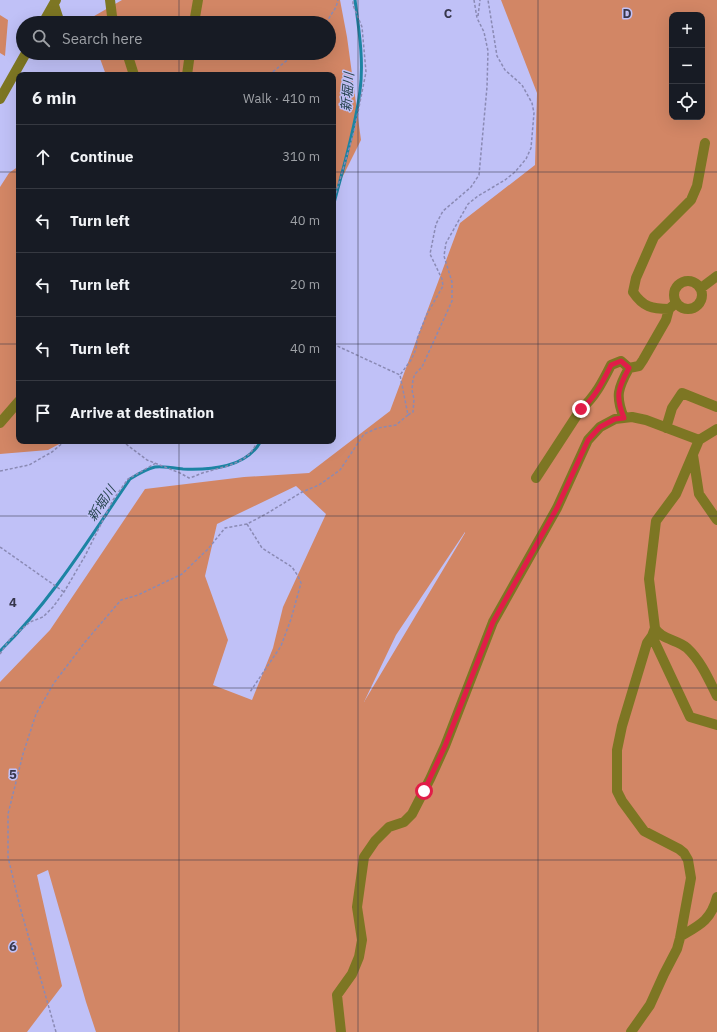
<!DOCTYPE html>
<html lang="en">
<head>
<meta charset="utf-8">
<style>
  :root { --surface:#171b24; --page:#20242c; --text:#f1f3f6; --muted:#9ea1a6; --line:#363941 }
  body { margin:0; font-family:"IBM Plex Sans","Noto Sans JP",sans-serif; background:var(--page); color:var(--text) }
  .controls { position:absolute; right:12px; top:12px; display:grid; overflow:hidden; border-radius:8px; box-shadow:0 4px 16px #0002 }
  .controls button { width:36px; height:36px; display:grid; place-items:center; padding:0; border:0; border-bottom:1px solid var(--line); background:var(--surface); color:var(--text); font:20px sans-serif }
  .stop { position:absolute; width:12px; height:12px; margin:-9px; border:3px solid #e11d48; border-radius:50%; background:#fff }
  .stop.end { background:#e11d48; border-color:#fff; box-shadow:0 1px 4px #0008 }
  .list { margin:0; padding:0; list-style:none }
  h2 { display:flex; justify-content:space-between; align-items:center; height:52px; margin:0; padding:0 16px; font-size:17px }
  h2 small { font-size:13px; font-weight:400; color:var(--muted) }
  .list li { display:grid; grid-template-columns:26px 1fr auto; gap:12px; align-items:center; box-sizing:border-box; height:64px; padding:0 16px; border-top:1px solid var(--line) }
  .list b { display:block; font-size:15px; white-space:nowrap }
  .list em { font-size:13px; font-style:normal; color:var(--muted) }
  .icon { flex:none; width:22px; height:22px; fill:none; stroke:currentColor; stroke-width:2; stroke-linecap:round; stroke-linejoin:round }
  .map { position:relative; flex:none; width:717px; height:1032px; overflow:hidden }
  .search { position:absolute; background:var(--surface); box-shadow:0 4px 16px #0002; left:16px; top:16px; width:320px; height:44px; display:flex; align-items:center; gap:10px; box-sizing:border-box; padding:0 14px; border-radius:22px; color:var(--muted); font-size:15px }
  .panel { position:absolute; background:var(--surface); box-shadow:0 4px 16px #0002; left:16px; top:72px; width:320px; height:372px; border-radius:8px }
  .map>svg:first-child { display:block }
  .green { fill:#d28665; fill-rule:evenodd }
  .lines { fill:none; stroke-linecap:round; stroke-linejoin:round }
  .stream { stroke:#1c84a3; stroke-width:3 }
  .path { stroke:#8a8ab4; stroke-width:1.5; stroke-dasharray:3 2; stroke-linecap:butt }
  .minor { stroke:#7d7623; stroke-width:10 }
  .route { stroke:#e11d48; stroke-width:5 }
  .grid { fill:none; stroke:#36364b; stroke-width:1; stroke-opacity:0.55 }
  .labels { text-anchor:middle; stroke-width:3; stroke-linejoin:round; paint-order:stroke }
  .water-label { font-size:13px; font-style:italic; fill:#27444f; stroke:#c0c1f7 }
  .grid-label { font-size:13px; text-anchor:middle; font-weight:bold; fill:#36364b; stroke:#c0c1f7; stroke-width:3; stroke-linejoin:round; paint-order:stroke }
</style>
</head>
<body>
<div class="map">
<svg width="717" height="1032" viewBox="0 0 717 1032">
  <rect width="100%" height="100%" fill="#c0c1f7"/>
  <path class="green" d="M122 0H340L347 37 361 140 333 196V75H106L98 53H329V23H90L89 19Z
    M501 0H717V1032H96L86 1002 48 870 37 875 62 986 27 1032H0V682L50 630 145 489 244 477 309 473 390 411 460 223 535 165 537 93ZM672 15H702V117H672ZM296 486 326 514 283 607 273 648 252 700 213 685 228 640 205 576 217 524ZM465 532V533L364 702 396 635Z
    M0 15 8 20 5 56 0 53Z
    M19 166V441H65L48 450 0 454V187L9 173Z"/>
  <g class="lines">
    <path class="stream" d="M333 207C343 168 355 130 360 91 364 61 359 30 355 0
      M0 651C52 600 89 539 130 479 138 474 146 469 155 467 164 466 175 468 183 469 211 470 246 468 261 441"/>
    <path class="path" d="M478 16 480 0
      M326 23 336 7 338 0
      M269 75 296 53
      M333 203 354 132 366 72 362 27 353 5V0
      M333 344 400 375
      M408 415 413 412 414 399 412 390 413 379 415 374 422 367 452 301V282L444 256 446 243 468 204 478 196 505 180 515 172 526 159 531 148 534 113 532 103 522 85 505 70 497 56 488 0
      M122 441 147 460 180 473 189 478C195 477 200 473 206 472 226 466 250 463 257 441
      M0 471 29 465 52 452 65 441
      M247 524 262 548 292 567 298 576 301 583 291 619 281 646 250 692
      M0 547 64 592
      M0 654 10 639 30 622 43 617 53 607 64 592 85 556 113 500 128 479 156 463
      M56 1032 20 907 8 857V814L23 754 36 714 54 683 85 642 121 600 138 595 182 574 208 549 225 528 247 524 266 514 302 492 319 485 340 470 364 434 378 428 396 425 408 415 400 375 411 360 416 349 417 339 427 314 443 286 442 279 430 254 436 224 443 211 471 187 479 175 487 87 488 51 484 32 477 18 474 0"/>
    <path class="minor" d="M110 0 112 16 114 23
      M54 5 60 23
      M43 23 56 0
      M194 23 198 0
      M127 53 134 75
      M187 75 190 53
      M0 99 26 53
      M674 295a14 14 0 1 1 28 0a14 14 0 1 1-28 0Z
      M701 288 717 276
      M676 303 669 309C652 309 643 307 633 292L636 278 654 237 691 200 697 186 705 143
      M624 418C615 396 618 388 629 368L639 366 643 360 666 320 669 309
      M0 423 19 401
      M666 428 672 408 682 393 717 407
      M717 429 699 440 676 494 656 521 649 579 655 628 652 636 690 717 717 725
      M693 455 699 494 717 520
      M536 478 581 409C595 397 603 381 611 365L621 361 629 368
      M655 628C660 639 678 640 687 648 701 661 709 680 717 696
      M681 936C700 925 711 920 717 897
      M341 1032 337 995 352 974 359 957 362 940 357 907 364 857 375 841 389 827 404 822 412 814 430 779 445 746 493 622 557 508 588 440 600 427 615 419 632 417 646 420 699 440
      M631 1032 650 1005 664 974 677 949 680 938 691 878 688 860 684 853 679 849 644 831 622 801 617 791V750L622 726 647 643 652 636"/>
  </g>
  <g class="lines">
    <path class="route" d="M424 791 445 746 493 622 557 508 588 440 600 427 615 419 624 418C615 396 618 388 629 368L621 361 611 365C603 381 595 398 581 409"/>
  </g>
  <path class="grid" d="M179 0V23M358 0V1032M538 0V1032M179 53V75M0 172H19M333 172H717M0 344H19M333 344H717M179 441V1032M0 516H717M0 688H717M0 860H717"/>
  <g class="labels">
    <g class="water-label">
      <text transform="translate(347 92) rotate(-85)" y="5">新堀川</text>
      <text transform="translate(101 503) rotate(-56)" y="5">新堀川</text>
    </g>
  </g>
  <g class="grid-label">
    <text x="448" y="18">C</text>
    <text x="627" y="18">D</text>
    <text x="13" y="607">4</text>
    <text x="13" y="779">5</text>
    <text x="13" y="951">6</text>
  </g>
</svg>
<div class="controls">
<button>+</button>
<button>−</button>
<button><svg class="icon" aria-label="locate" viewBox="0 0 24 24"><circle cx="12" cy="12" r="6"/><path d="M12 2v4M12 18v4M2 12h4M18 12h4"/></svg></button>
</div>
<div class="stop" style="left:424px;top:791px"></div>
<div class="stop end" style="left:581px;top:409px"></div>
<div class="search"><svg class="icon" aria-label="search" viewBox="0 0 24 24"><circle cx="10" cy="10" r="6"/><path d="M15 15l6 6"/></svg>Search here</div>
<section class="panel">
<h2>6 min<small>Walk · 410 m</small></h2>
<ul class="list">
<li><svg class="icon" aria-label="ahead" viewBox="0 0 24 24"><path d="M12 20V5M6 11l6-6 6 6"/></svg><div><b>Continue</b></div><em>310 m</em></li>
<li><svg class="icon" aria-label="left" viewBox="0 0 24 24"><path d="M17 20v-9H6M10 6l-5 5 5 5"/></svg><div><b>Turn left</b></div><em>40 m</em></li>
<li><svg class="icon" aria-label="left" viewBox="0 0 24 24"><path d="M17 20v-9H6M10 6l-5 5 5 5"/></svg><div><b>Turn left</b></div><em>20 m</em></li>
<li><svg class="icon" aria-label="left" viewBox="0 0 24 24"><path d="M17 20v-9H6M10 6l-5 5 5 5"/></svg><div><b>Turn left</b></div><em>40 m</em></li>
<li><svg class="icon" aria-label="arrive" viewBox="0 0 24 24"><path d="M6 21V4h12l-3 4 3 4H6"/></svg><div><b>Arrive at destination</b></div></li>
</ul>
</section>
</div>
</body>
</html>
